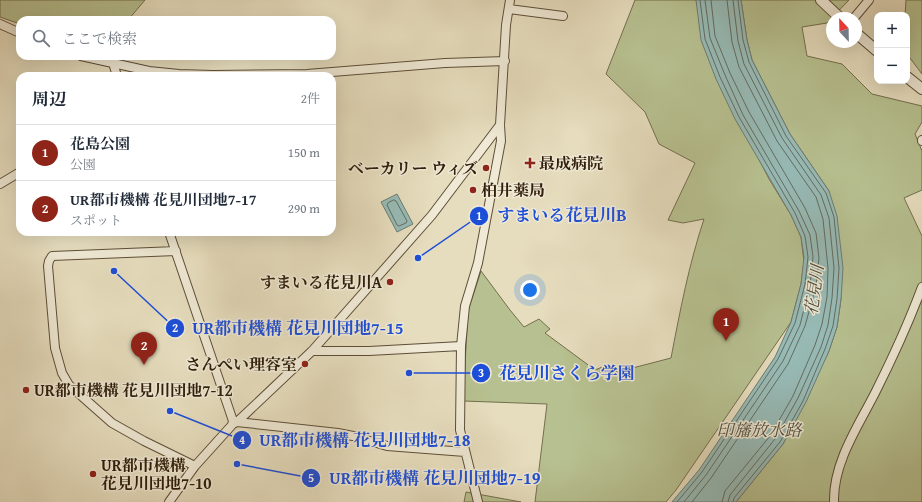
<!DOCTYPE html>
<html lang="ja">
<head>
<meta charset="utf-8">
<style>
  :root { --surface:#fff; --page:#f2f2f3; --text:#1f2937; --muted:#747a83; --line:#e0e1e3; --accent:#8f2418 }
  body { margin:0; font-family:"Gentium Book Plus","Noto Serif JP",serif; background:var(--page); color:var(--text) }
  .controls { position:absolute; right:12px; top:12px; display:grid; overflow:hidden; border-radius:8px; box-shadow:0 4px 16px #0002 }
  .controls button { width:36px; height:36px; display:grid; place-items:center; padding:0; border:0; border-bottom:1px solid var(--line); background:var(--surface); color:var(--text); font:20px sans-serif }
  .compass { position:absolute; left:826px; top:12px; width:36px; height:36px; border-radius:50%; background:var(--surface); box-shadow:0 4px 16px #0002; rotate:338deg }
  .you { position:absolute; left:530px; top:290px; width:14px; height:14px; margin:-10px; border:3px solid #fff; border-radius:50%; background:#1a73e8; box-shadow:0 0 0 6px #1a73e833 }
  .badge { display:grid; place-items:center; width:26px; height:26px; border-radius:50%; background:var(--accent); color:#fff; font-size:13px; font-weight:700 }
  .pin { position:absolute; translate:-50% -33px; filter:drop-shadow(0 1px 2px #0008) }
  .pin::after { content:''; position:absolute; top:21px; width:14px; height:12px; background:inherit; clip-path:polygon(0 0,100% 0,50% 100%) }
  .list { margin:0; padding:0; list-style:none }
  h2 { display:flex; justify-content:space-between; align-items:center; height:52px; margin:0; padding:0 16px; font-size:17px }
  h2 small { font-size:13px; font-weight:400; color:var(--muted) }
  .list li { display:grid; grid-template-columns:26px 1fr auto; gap:12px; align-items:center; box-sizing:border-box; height:56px; padding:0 16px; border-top:1px solid var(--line) }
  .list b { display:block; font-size:15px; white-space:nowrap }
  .list p { margin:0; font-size:13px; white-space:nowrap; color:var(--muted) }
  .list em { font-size:13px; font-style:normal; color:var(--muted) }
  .icon { flex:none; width:22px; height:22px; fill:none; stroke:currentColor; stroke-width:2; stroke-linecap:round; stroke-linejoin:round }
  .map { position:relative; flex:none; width:922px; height:502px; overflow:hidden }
  .search { position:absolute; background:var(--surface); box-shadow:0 4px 16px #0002; left:16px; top:16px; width:320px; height:44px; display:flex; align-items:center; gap:10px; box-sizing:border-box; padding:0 14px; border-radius:12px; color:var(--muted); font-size:15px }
  .panel { position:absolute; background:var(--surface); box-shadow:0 4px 16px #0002; left:16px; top:72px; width:320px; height:164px; border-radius:12px }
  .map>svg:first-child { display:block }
  .green { fill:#b7c090; stroke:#736f4d }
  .water { fill:#97bbb7; stroke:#6d7c72 }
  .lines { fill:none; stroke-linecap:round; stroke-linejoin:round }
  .shore { stroke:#636c60; stroke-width:1 }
  .minor-casing { stroke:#5d4e37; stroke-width:10 }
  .tertiary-casing { stroke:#5d4e37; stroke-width:12 }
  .minor { stroke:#efe9d5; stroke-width:8 }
  .tertiary { stroke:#efe9d5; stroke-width:10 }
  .poi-dot { fill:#8f2418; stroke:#efe9d5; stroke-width:1.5 }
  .labels { text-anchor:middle; stroke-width:3; stroke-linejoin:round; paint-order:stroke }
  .poi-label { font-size:16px; font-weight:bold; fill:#2f1e0a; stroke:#efe9d5; text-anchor:start }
  .water-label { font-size:17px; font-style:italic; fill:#4e4d3e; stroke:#efe9d5 }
  .leader { fill:none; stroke:#1d4ed8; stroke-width:1.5 }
  .callout-dot { fill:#1d4ed8; stroke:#efe9d5; stroke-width:1.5 }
  .mark-label { font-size:12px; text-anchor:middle; font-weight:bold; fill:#fff }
  .callout-label { font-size:17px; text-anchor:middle; font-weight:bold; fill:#1d4ed8; stroke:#efe9d5; stroke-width:3; stroke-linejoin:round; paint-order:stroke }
</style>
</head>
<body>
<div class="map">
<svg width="922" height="502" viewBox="0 0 922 502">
  <rect width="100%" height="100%" fill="#e6ddbe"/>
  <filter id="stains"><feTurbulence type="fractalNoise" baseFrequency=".005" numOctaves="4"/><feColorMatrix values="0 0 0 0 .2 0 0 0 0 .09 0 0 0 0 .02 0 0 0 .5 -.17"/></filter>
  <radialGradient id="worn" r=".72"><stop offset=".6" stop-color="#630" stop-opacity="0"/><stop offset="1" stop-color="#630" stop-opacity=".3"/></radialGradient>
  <path class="green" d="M0 0H145L128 20H20V24L0 17Z
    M635 0H696L711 65 769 179 791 215 801 237 804 262 801 284 791 322 676 490 666 502H535L547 404 463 401 468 311 481 271 510 310 524 327 539 319 550 329 545 333 595 370 607 365 617 372 671 358C680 311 689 264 704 219L683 223 668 220 695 163 659 144 645 112 606 74Z
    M741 0H849L827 23 802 27 807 56 842 64 872 94 922 106V122L915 134 922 151V190L904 198 922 236V502H736L783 444 829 351 837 327 841 299 829 191 790 134 752 60 747 40Z
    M906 0H922V74L907 54V15H905Z
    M466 492 521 502H464Z"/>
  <path class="water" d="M696 0H741L747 40 752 60 790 134 829 191 837 216 843 268 841 299 837 327 829 351 806 402 783 444 736 502H672L699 470 775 357 791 322 801 284 804 257 801 237 791 215 735 119 716 79 701 40Z
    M397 194 413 224 397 232 381 202Z"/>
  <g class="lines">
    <path class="shore" d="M394 200 396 201 407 221 406 223 399 226 397 225 387 205 388 203Z
      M677 502 702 472 778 359 795 323 805 284 808 257 805 236 795 213 739 117 720 77 705 39 700 0
      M684 502 706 475 783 361 800 325 810 285 813 257 810 235 799 211 743 115 725 75 710 38 705 0
      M692 502 711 478 788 364 805 326 816 286 819 258 816 233 805 208 749 112 730 73 715 36 711 0
      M722 502 725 491 770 436 793 396 815 345 822 324 827 297 828 268 823 219 816 197 777 141 739 67 732 42 727 0
      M728 502 730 495 775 439 798 398 821 347 828 325 832 298 834 268 829 218 821 195 782 138 744 64 738 41 733 0
      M733 502 734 498 780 442 803 401 825 349 833 326 837 299 839 268 834 217 826 193 786 136 749 62 743 40 738 0"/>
    <g class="minor-casing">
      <path id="minor" d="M509 9 563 16
        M854 18 869 0
        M0 24 20 33
        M81 56 149 71 179 74 213 75 307 74 445 63 505 61
        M113 63 117 76
        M922 140V141
        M0 184 20 172
        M176 251 52 256 49 261 48 266 55 348 62 373 69 385 112 423 144 441 195 466
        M312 351H369L461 346
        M237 422 312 351 432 215 500 125
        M235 423 237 422 338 433 353 436 387 446 465 452
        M169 502 195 466 232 425 233 421 169 232
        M478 502 460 430 461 346 465 306 478 263 501 141 500 125 506 25 510 0
        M834 502C833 462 859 425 876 391 893 357 909 322 922 287"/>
    </g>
    <g class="tertiary-casing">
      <path id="tertiary" d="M821 0 840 18
        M856 33 877 51
        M907 77 922 89"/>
    </g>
    <use href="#minor" class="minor"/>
    <use href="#tertiary" class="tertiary"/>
  </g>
  <g class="poi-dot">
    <path d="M528 157h4v4h4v4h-4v4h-4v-4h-4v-4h4z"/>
    <circle cx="486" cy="168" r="4"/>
    <circle cx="473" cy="190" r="4"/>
    <circle cx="390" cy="282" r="4"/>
    <circle cx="305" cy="364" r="4"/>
    <circle cx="26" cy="390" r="4"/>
    <circle cx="93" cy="474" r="4"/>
  </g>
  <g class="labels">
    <g class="poi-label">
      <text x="539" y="169">最成病院</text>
      <text x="478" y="174" text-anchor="end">ベーカリー ウィズ</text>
      <text x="481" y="196">柏井薬局</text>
      <text x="382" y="288" text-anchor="end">すまいる花見川A</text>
      <text x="297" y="370" text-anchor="end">さんぺい理容室</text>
      <text x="34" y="396">UR都市機構 花見川団地7-12</text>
      <text x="101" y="471">UR都市機構<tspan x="101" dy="18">花見川団地7-10</tspan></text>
    </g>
    <g class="water-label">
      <text transform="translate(814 290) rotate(-82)" y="6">花見川</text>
      <text x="759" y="436">印旛放水路</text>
    </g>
  </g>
  <path class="leader" d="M418 258L479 216M114 271L175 328M409 373L481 373M170 411L242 440M237 464L311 478"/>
  <g class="callout-dot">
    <circle cx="418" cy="258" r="4"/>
    <circle cx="114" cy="271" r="4"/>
    <circle cx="409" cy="373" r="4"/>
    <circle cx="170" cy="411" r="4"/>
    <circle cx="237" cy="464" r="4"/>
    <circle cx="479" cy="216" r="10"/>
    <circle cx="175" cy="328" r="10"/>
    <circle cx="481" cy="373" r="10"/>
    <circle cx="242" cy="440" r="10"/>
    <circle cx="311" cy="478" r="10"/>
  </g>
  <g class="mark-label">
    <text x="479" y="220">1</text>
    <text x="175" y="332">2</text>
    <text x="481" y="377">3</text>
    <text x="242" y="444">4</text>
    <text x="311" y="482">5</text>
  </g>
  <g class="callout-label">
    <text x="562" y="221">すまいる花見川B</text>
    <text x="298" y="334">UR都市機構 花見川団地7-15</text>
    <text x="567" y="379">花見川さくら学園</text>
    <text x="365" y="446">UR都市機構 花見川団地7-18</text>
    <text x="435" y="484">UR都市機構 花見川団地7-19</text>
  </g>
  <rect width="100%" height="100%" filter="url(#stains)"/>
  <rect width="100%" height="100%" fill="url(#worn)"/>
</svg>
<div class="controls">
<button>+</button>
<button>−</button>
</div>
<svg class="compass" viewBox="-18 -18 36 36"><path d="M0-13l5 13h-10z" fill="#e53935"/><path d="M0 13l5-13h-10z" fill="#747a83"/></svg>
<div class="you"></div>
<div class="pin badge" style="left:726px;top:341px">1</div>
<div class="pin badge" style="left:144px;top:365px">2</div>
<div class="search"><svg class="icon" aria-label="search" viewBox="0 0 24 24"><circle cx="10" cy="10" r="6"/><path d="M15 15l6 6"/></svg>ここで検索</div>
<section class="panel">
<h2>周辺<small>2件</small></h2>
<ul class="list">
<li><span class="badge">1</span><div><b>花島公園</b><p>公園</p></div><em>150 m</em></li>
<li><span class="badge">2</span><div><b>UR都市機構 花見川団地7-17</b><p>スポット</p></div><em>290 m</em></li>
</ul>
</section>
</div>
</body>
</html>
